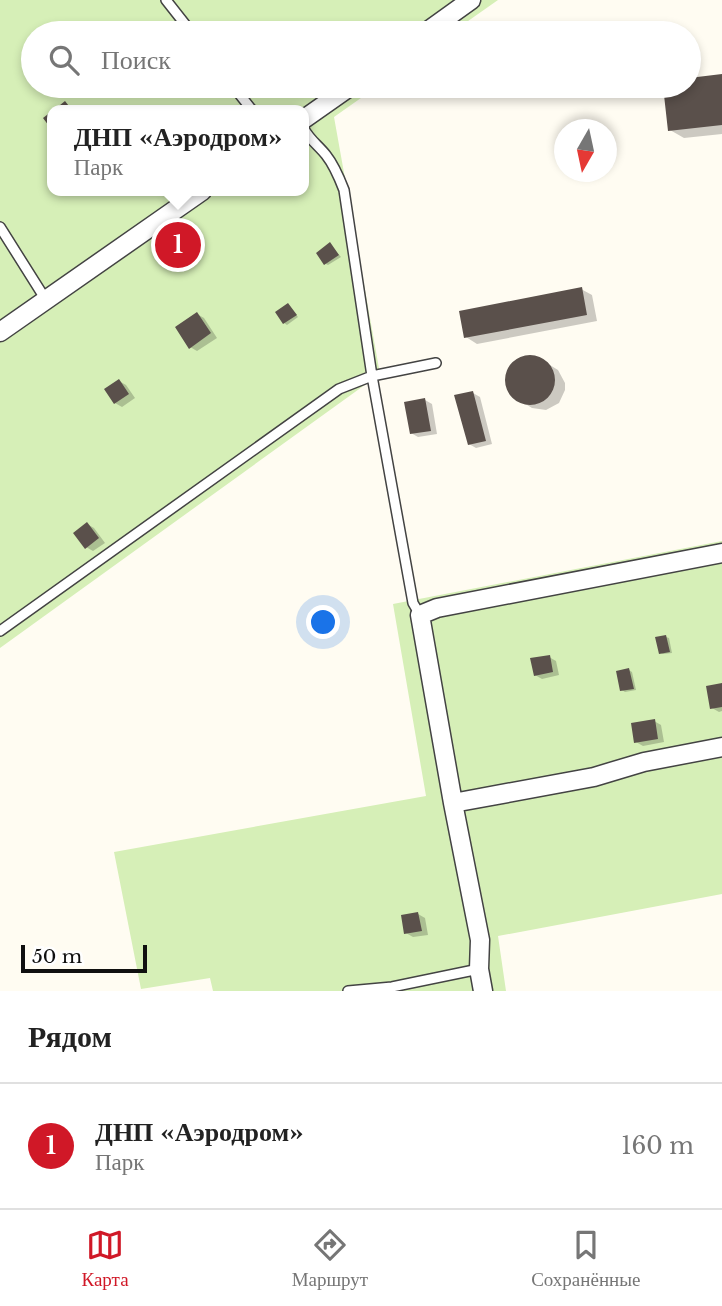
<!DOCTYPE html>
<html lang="ru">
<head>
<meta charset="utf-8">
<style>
  :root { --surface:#fff; --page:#f2f2f2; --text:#222; --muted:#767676; --line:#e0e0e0; --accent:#d01827 }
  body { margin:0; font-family:"Libre Baskerville",serif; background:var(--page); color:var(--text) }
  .compass { position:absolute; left:554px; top:119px; width:63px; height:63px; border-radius:50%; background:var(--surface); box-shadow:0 4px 10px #0003; rotate:189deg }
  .scale { position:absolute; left:21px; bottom:18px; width:126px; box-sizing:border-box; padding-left:7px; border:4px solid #101010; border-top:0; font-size:19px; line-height:24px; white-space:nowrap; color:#101010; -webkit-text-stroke:5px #fff; paint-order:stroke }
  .you { position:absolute; left:324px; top:623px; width:24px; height:24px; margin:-18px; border:5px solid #fff; border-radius:50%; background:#1a73e8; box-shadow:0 0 0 10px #1a73e833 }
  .badge { display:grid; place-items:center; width:46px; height:46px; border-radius:50%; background:var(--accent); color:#fff; font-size:23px; font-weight:700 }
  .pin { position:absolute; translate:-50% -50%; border:4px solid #fff; box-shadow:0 2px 7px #0006 }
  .popup { position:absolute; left:47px; top:105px; width:262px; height:91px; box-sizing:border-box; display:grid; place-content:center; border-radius:14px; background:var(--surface); filter:drop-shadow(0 2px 5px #0005); font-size:23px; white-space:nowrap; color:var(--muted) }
  .popup b { font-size:26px; color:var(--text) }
  .popup::after { content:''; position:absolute; left:50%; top:100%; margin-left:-14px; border:14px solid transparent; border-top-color:var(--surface) }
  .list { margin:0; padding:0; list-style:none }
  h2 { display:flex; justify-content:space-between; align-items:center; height:91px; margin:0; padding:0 28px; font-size:30px }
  h2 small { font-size:23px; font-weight:400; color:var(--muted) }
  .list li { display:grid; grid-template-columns:46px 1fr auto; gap:21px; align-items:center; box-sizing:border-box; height:126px; padding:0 28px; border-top:2px solid var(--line) }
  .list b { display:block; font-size:26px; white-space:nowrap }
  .list p { margin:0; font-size:23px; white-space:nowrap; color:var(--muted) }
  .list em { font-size:23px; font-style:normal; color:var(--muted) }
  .icon { flex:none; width:38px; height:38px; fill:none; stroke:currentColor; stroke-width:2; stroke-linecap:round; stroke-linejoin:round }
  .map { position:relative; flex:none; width:722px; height:991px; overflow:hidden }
  .search { position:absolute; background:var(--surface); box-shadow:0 4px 10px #0003; left:21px; right:21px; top:21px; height:77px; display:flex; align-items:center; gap:18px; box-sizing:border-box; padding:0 24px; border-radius:38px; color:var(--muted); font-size:26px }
  .sheet { height:217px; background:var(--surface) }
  nav { display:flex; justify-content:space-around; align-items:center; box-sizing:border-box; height:98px; border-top:2px solid var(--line); background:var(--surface); font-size:19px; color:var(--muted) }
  nav a { display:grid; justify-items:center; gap:4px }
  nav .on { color:var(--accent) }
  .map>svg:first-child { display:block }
  .green { fill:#d6efb7; fill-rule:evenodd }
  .shadow { fill:#0003 }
  .building { fill:#5a504b }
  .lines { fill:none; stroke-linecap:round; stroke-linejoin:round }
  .lane-casing { stroke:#434343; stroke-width:12 }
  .street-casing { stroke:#434343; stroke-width:21 }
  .lane { stroke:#fff; stroke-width:9 }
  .street { stroke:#fff; stroke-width:18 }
</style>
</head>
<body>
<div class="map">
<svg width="722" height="991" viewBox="0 0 722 991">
  <rect width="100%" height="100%" fill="#fffcf2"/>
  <path class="green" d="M0 0H498L451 33H33V86H378L334 117 380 374 0 648ZM52 110H304V191H52Z
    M722 541V894L498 936 506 991H213L210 978 141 989 114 852 426 796 393 604Z"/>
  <path class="shadow" d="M722 76V134L684 138 670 130 665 86H689V80Z
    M330 244 341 257 328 265 326 264Z
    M581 289 592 295 597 321 477 344 466 337Z
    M288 305 298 317 287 325 284 323Z
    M197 314 204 318 217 338 197 351 190 347Z
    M526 358 540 359 558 370 565 383V390L559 403 546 410 532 408 514 397 509 391 507 377 513 364Z
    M119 381 126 385 135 398 122 407 115 403Z
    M473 393 480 397 492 444 476 448 469 444Z
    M425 400 432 404 437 434 418 437 411 433Z
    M87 524 94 528 105 543 93 551 86 547Z
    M666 637 669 638 672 653 663 654 660 653Z
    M549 657 556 661 559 675 542 679 535 675Z
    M629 670 632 672 636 690 625 692 622 690Z
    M722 685V711L719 712 712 708Z
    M654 721 661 725 664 742 643 746 636 742Z
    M418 914 425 918 428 935 413 937 406 933Z"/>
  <path class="building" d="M722 74V125L668 131 663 86H689V78Z
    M65 101 72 110H54Z
    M52 111V130L43 118Z
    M330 242 339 255 324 265 316 253Z
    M582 287 587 315 464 338 459 311Z
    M288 303 297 315 283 324 275 312Z
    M197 312 211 333 189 349 175 327Z
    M505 380a25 25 0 1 1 50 0a25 25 0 1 1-50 0Z
    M119 379 129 394 114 404 104 389Z
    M473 391 486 441 468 445 454 395Z
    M425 398 431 431 410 434 404 402Z
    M87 522 99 538 85 549 73 533Z
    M666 635 670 652 659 654 655 637Z
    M550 655 553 672 534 676 530 658Z
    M629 668 634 689 620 691 616 671Z
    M722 683V707L710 709 706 686Z
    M655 719 658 739 634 743 631 723Z
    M418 912 422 931 404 934 401 915Z"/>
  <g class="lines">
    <g class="lane-casing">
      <path id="lane" d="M166 0 192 33
        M233 86 252 110
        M0 227 46 300
        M420 615 413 603 372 376 436 363
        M0 631 339 389 372 376 344 190C339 177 334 165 326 155 318 145 310 140 304 129
        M348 991 392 987 479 969"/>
    </g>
    <g class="street-casing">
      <path id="street" d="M425 33 471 0
        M304 119 351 86
        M0 332 202 191
        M453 803 594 777 644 762 722 747
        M483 991 479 969 480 940 453 803 420 615 437 608 722 553"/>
    </g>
    <use href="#lane" class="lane"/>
    <use href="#street" class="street"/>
  </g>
</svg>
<svg class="compass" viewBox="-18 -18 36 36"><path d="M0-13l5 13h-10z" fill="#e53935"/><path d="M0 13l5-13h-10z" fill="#767676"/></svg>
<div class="scale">50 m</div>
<div class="you"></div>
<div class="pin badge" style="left:178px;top:245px">1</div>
<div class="popup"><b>ДНП «Аэродром»</b>Парк</div>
<div class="search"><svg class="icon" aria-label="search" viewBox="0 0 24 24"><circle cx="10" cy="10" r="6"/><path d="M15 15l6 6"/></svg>Поиск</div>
</div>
<section class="sheet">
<h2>Рядом<small></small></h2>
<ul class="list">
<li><span class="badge">1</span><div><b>ДНП «Аэродром»</b><p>Парк</p></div><em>160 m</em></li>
</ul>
</section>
<nav>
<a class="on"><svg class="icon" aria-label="map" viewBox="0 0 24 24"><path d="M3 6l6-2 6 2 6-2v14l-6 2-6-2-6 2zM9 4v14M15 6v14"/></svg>Карта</a>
<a><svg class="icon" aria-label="directions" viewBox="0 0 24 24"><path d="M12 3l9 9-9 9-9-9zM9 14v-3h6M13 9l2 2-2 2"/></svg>Маршрут</a>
<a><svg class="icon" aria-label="saved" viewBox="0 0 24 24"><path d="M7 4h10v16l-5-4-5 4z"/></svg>Сохранённые</a>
</nav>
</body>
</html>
